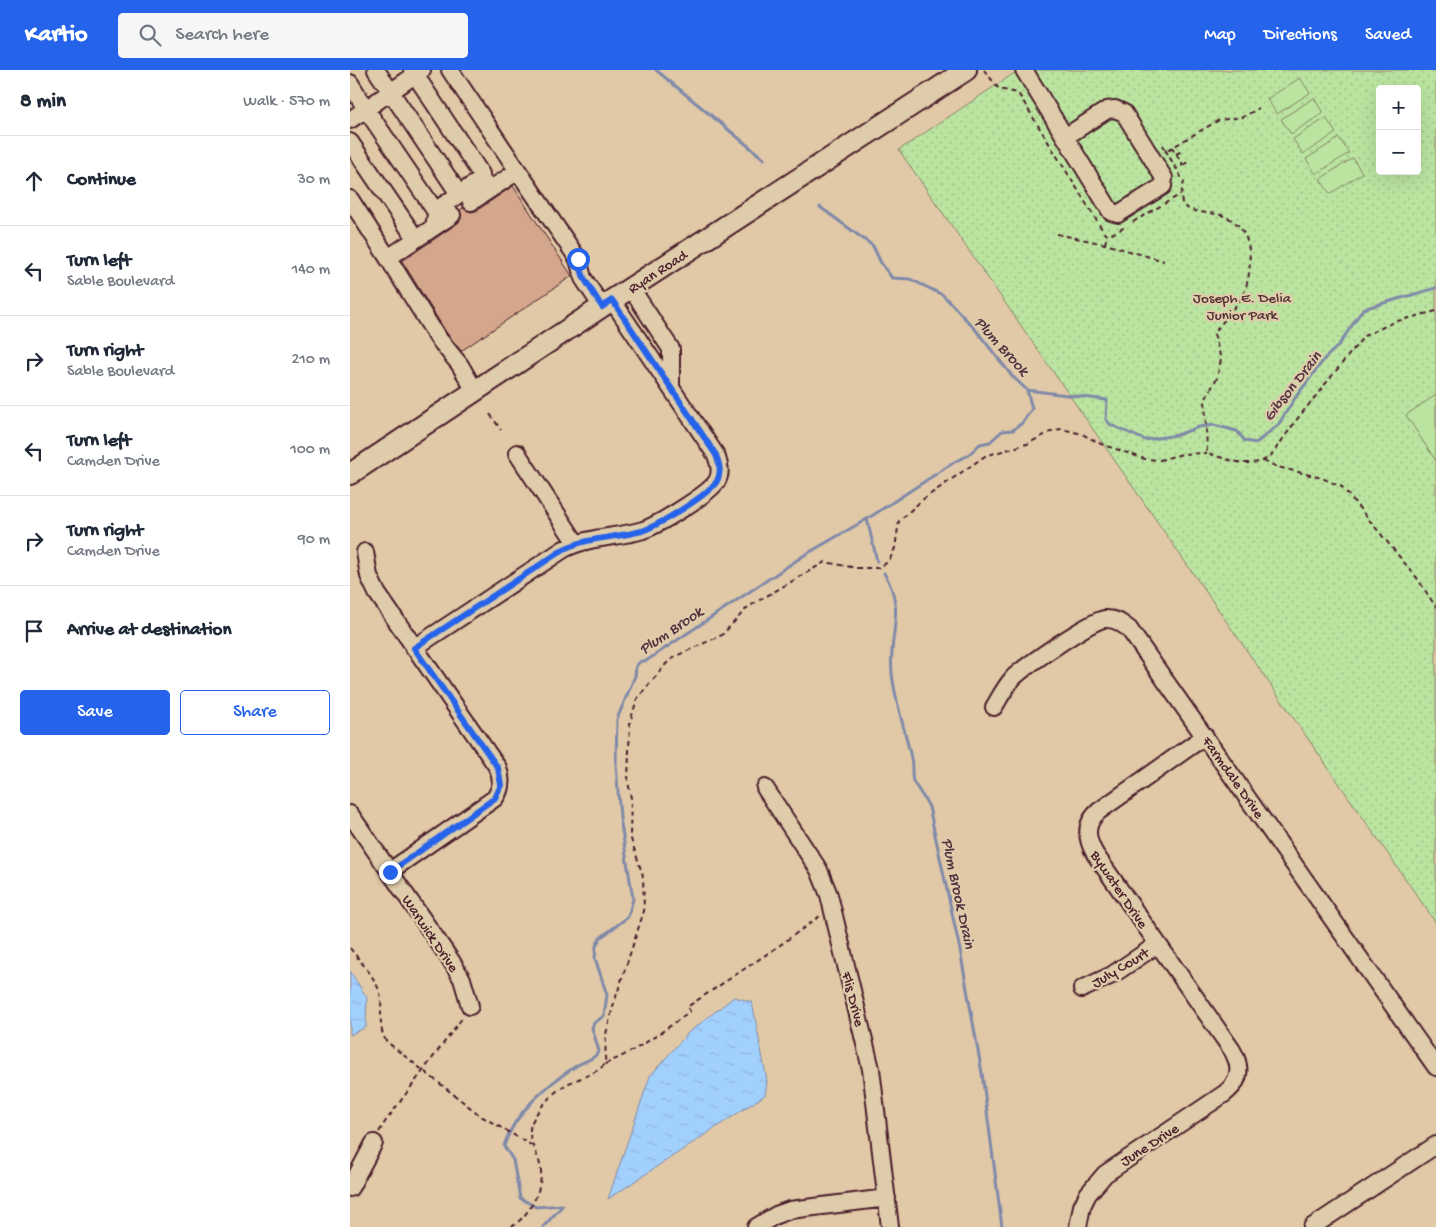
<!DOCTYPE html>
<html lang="en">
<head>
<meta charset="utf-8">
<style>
  :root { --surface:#fff; --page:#f6f6f7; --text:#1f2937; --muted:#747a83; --line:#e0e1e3; --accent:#2563eb }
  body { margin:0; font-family:"Gochi Hand",sans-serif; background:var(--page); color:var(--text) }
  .controls { position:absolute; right:15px; top:15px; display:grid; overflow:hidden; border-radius:5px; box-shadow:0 5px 20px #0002 }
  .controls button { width:45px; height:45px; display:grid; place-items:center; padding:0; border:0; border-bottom:1px solid var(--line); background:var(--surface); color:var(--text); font:25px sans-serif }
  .stop { position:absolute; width:15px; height:15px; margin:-11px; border:4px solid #2563eb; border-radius:50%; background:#fff }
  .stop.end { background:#2563eb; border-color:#fff; box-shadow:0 1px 5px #0008 }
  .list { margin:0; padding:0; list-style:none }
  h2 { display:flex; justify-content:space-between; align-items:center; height:65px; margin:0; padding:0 20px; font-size:21px }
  h2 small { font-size:16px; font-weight:400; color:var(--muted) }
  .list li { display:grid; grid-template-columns:32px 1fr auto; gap:15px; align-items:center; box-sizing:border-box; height:90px; padding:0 20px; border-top:1px solid var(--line) }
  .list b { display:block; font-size:19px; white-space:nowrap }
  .list p { margin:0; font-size:16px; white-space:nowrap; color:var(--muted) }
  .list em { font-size:16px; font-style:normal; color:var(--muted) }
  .actions { display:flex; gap:10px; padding:15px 20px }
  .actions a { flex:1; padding:11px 0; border:1px solid var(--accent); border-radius:5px; text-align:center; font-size:18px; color:var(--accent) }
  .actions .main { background:var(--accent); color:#fff }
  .icon { flex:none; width:28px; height:28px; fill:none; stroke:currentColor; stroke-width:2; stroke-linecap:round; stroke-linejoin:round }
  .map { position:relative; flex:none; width:1086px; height:1157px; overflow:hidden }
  header { display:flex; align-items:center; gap:30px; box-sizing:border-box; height:70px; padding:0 25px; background:var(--accent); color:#fff }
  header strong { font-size:24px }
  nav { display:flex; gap:28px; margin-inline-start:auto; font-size:18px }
  .search { width:350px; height:45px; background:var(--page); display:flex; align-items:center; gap:12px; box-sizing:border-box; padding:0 18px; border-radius:5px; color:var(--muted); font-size:19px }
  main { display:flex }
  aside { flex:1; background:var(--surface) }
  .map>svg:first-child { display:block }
  .grass { fill:url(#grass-dots); stroke:#828266; fill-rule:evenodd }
  .pitch { fill:#bbe4a0; stroke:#828266 }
  .water { fill:url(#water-ripples); stroke:#7f89a9 }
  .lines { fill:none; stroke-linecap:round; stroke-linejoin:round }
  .stream { stroke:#7f89a9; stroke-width:3 }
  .building { fill:#d4a68c; stroke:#4a1f2b }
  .minor-casing { stroke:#4a1f2b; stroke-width:20 }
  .major-casing { stroke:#4a1f2b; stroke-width:24 }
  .path { stroke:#4a1f2b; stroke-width:2; stroke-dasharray:5 4; stroke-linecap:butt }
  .minor { stroke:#dfccaa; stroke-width:16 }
  .major { stroke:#dfccaa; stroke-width:20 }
  .route { stroke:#2563eb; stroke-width:6 }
  .labels { text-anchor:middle; stroke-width:4.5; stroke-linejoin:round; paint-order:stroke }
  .street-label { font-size:15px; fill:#4a1f2b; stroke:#dfccaa }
  .park-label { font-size:15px; fill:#553337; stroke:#dfccaa }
  .water-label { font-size:16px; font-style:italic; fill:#533140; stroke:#dfccaa }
</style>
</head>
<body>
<header>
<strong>Kartio</strong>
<div class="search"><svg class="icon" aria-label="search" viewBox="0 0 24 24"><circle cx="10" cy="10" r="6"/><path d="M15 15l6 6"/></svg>Search here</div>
<nav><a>Map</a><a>Directions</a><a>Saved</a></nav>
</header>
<main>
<aside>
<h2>8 min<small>Walk · 570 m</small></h2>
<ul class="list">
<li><svg class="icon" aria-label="ahead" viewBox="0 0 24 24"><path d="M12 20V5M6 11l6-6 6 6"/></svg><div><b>Continue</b></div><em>30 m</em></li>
<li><svg class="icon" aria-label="left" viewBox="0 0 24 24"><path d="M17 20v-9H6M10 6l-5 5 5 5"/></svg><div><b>Turn left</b><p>Sable Boulevard</p></div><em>140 m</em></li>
<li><svg class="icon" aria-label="right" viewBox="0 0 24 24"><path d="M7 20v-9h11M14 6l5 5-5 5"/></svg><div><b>Turn right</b><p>Sable Boulevard</p></div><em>210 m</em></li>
<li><svg class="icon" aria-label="left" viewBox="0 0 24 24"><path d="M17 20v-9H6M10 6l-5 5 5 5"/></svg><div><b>Turn left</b><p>Camden Drive</p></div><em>100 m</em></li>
<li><svg class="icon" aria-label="right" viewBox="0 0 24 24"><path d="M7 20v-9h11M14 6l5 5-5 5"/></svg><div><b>Turn right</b><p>Camden Drive</p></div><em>90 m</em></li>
<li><svg class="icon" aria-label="arrive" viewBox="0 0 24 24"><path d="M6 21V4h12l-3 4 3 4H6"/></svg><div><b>Arrive at destination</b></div></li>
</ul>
<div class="actions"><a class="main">Save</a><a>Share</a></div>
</aside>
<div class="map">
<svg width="1086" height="1157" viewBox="0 0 1086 1157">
  <defs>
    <pattern id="grass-dots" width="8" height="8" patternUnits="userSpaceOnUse" patternTransform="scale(1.25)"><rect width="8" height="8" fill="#bbe4a0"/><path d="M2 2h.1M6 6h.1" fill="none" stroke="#a2c38a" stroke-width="1.8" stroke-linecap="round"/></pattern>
    <pattern id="water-ripples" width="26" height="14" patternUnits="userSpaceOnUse" patternTransform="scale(1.25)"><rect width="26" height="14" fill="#a2d0fd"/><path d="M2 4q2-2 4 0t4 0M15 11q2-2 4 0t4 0" fill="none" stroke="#8db2d9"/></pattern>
  </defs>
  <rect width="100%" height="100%" fill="#e1c9a7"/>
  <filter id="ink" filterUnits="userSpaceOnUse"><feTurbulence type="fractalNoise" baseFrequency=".02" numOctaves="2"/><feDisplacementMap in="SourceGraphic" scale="10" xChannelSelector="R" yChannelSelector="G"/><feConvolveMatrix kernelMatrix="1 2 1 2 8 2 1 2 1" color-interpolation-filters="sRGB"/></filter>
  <g filter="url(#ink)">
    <path class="grass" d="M669 0H1086V853L549 80ZM1030 19H1067V101H1030Z"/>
    <path class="pitch" d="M950 8 960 23 927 44 917 29Z
      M964 28 973 43 941 64 931 49Z
      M976 48 986 63 953 84 943 69Z
      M989 68 999 83 966 104 956 89Z
      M1003 88 1012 103 980 124 970 109Z
      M1086 325V391L1056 345Z"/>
    <path class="water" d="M0 901 17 928 16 957 0 965Z
      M384 927 402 932 417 1011 415 1025 258 1129 300 1006 338 963Z"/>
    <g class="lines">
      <path class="stream" d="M306 0 414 89
        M677 320 757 330 756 350 761 355 795 370 827 365 849 357 864 355 887 361 895 371 906 373 928 355 945 328 975 288 988 276 1013 239 1086 218
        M517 449 527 491
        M534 503C557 541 538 564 542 603 545 632 555 659 561 688 563 696 561 704 563 711 564 714 576 730 579 737L610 880 632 1003 652 1157
        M193 1157 213 1135 186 1137 170 1128 163 1090 154 1076C164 1043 198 1014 226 996 234 991 244 990 249 981L242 958 244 953 254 946 257 925 245 888 246 876 250 868 278 847 283 829 270 748 266 694 267 649 285 606 286 596 291 591H296L453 486 517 449 606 391 617 386 630 374 640 372 652 361 663 360 672 353 682 339 677 320 662 306 625 259 593 225 560 209 542 208 531 193 523 176 470 137"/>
    </g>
    <path class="building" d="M163 116 222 206 111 281 96 262 52 191 108 153 111 149 110 140 113 138 121 142 126 141Z"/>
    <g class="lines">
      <g class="minor-casing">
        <path id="minor" d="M26 0 109 124
          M62 0 131 104 132 113
          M72 0 16 39 86 142
          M100 0 168 101
          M674 0 761 142 768 144 813 116 814 108 774 43 765 39 757 40 715 67
          M0 13 16 39 0 50
          M0 72 66 169
          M0 129 38 188
          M121 132 168 101 228 189 233 208 252 237
          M102 145 38 188 88 268 110 295 125 321
          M85 151 86 142 92 136 124 114 132 113 142 117
          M281 218 321 279V317
          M167 383 226 473
          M15 482 19 506 27 523 148 698C152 709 152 718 145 728L40 801
          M64 578 214 479C239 466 267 468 293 460 308 455 359 424 367 411 372 402 369 394 366 385L262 230
          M644 637C650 627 655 617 663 608 675 596 739 552 754 549 765 548 771 553 779 559L1086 997
          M415 718 469 800 479 825 521 999 540 1157
          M0 744 102 892 112 909 120 936
          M732 919 762 905 808 874
          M0 1118 24 1073
          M406 1157 426 1145 440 1140 537 1128
          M728 1157 732 1136 738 1124 755 1104 874 1024C891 1011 892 997 882 980L745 784C736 768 734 754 749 741L855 666
          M962 1157 1086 1075"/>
      </g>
      <g class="major-casing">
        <path id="major" d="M0 404 262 230 616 0"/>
      </g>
      <path class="path" d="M634 0 649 19 668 23 755 164 760 165 775 157
        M813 75 816 81 869 50 893 47 909 38
        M822 77 833 95 827 99
        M815 82 816 81 834 112 831 124 832 134C841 144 859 142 871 145 903 154 904 194 895 220 890 233 873 250 864 264L871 289 867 308 855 330 857 383C878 389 899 400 920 387L948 348 1014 266 1044 252 1086 241
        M826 84 832 81
        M833 95 838 92
        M783 152 831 124
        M707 164 755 174 814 191
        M755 174 757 165
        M140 344 151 360
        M913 391 928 397 972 408 992 417 1067 508 1086 537
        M0 878C10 891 25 907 30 923 34 940 26 957 37 972L131 1046 183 1076
        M255 994C286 981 313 962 340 941L337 937 426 878 470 846
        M29 1062 35 1052 113 947
        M161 1157C178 1147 192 1122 191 1101 190 1083 173 1068 183 1050 189 1038 200 1026 211 1018 224 1008 243 1007 255 994L256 964 264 933 294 841 293 806 280 766 281 728 278 711 280 652 287 629 316 594 324 587 372 565 398 537 475 492 506 498H527L535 494 540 489 545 478 549 451 572 430 635 386 677 374 704 360 712 359 732 364 751 374 795 389 810 390 832 384 857 383"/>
      <use href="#minor" class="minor"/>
      <use href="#major" class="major"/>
    </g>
  </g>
  <g class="lines" filter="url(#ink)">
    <path class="route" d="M40 802 145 728 151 715 148 698 64 578 214 479C239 467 265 468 292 461 307 456 360 424 367 411 372 402 369 393 366 385L262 230 252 237 234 208 228 189"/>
  </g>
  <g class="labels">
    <g class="street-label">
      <text transform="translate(307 201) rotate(-33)" y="5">Ryan Road</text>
      <text transform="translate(884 707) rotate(55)" y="5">Farmdale Drive</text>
      <text transform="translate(770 819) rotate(56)" y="5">Bywater Drive</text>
      <text transform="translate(81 863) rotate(56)" y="5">Warwick Drive</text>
      <text transform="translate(770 897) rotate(-31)" y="5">July Court</text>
      <text transform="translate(504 929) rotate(76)" y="5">Flis Drive</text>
      <text transform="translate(799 1074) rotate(-33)" y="5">June Drive</text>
    </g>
    <g class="park-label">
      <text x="892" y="232">Joseph E. Delia<tspan x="892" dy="17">Junior Park</tspan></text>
    </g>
    <g class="water-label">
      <text transform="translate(653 275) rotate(48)" y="6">Plum Brook</text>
      <text transform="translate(941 315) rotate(-52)" y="6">Gibson Drain</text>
      <text transform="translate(320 559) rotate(-34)" y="6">Plum Brook</text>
      <text transform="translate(610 823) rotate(78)" y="6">Plum Brook Drain</text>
    </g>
  </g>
</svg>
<div class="controls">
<button>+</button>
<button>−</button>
</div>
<div class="stop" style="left:228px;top:189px"></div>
<div class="stop end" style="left:40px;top:802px"></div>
</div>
</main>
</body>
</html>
